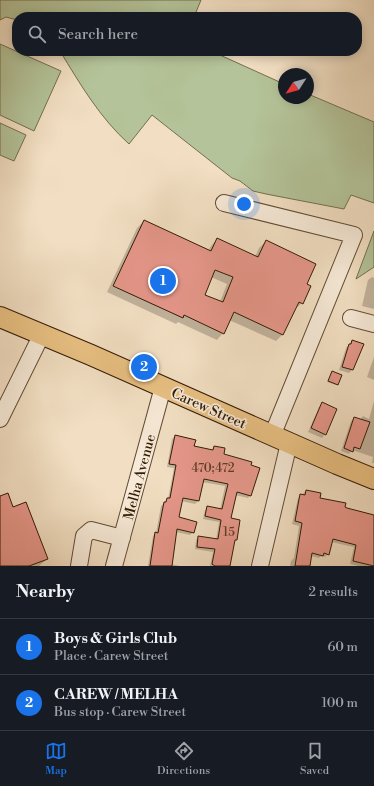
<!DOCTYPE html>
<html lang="en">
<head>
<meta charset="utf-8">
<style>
  :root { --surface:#171b24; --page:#20242c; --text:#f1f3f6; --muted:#9ea1a6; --line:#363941; --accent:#1a73e8 }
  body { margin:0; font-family:"Libre Bodoni",serif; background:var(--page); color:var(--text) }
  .compass { position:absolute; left:278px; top:68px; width:36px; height:36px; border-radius:50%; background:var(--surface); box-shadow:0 2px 10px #0003; rotate:234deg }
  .you { position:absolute; left:244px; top:204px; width:14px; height:14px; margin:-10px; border:3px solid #fff; border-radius:50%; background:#1a73e8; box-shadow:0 0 0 6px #1a73e833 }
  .badge { display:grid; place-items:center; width:26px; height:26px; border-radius:50%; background:var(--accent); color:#fff; font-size:13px; font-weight:700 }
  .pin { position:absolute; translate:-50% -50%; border:2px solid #fff; box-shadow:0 1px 4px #0006 }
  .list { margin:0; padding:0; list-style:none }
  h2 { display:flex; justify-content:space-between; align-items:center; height:52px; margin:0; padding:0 16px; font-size:17px }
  h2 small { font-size:13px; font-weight:400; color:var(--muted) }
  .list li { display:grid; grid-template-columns:26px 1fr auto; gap:12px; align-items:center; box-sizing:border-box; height:56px; padding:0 16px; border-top:1px solid var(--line) }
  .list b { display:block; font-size:15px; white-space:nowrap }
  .list p { margin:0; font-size:13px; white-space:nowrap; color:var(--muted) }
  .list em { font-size:13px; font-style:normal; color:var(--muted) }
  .icon { flex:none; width:22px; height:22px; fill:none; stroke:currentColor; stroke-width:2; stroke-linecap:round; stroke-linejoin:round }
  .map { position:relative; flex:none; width:374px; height:566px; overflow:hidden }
  .search { position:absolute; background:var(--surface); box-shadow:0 2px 10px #0003; left:12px; right:12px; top:12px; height:44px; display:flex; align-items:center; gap:10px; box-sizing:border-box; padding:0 14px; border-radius:16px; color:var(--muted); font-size:15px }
  .sheet { height:164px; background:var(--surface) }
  nav { display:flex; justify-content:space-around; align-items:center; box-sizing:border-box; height:56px; border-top:1px solid var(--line); background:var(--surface); font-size:11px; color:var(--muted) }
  nav a { display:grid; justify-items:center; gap:2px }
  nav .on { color:var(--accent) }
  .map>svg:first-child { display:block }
  .green { fill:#b4c399; stroke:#736f4e }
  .shadow { fill:#0003; fill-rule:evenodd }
  .building { fill:#e6978a; stroke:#321b04; fill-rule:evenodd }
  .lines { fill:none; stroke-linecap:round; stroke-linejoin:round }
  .minor-casing { stroke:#624c34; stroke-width:18 }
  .major-casing { stroke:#321b04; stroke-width:22 }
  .minor { stroke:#f7ead8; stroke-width:16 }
  .major { stroke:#e9c082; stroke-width:20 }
  .labels { text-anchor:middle; stroke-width:3.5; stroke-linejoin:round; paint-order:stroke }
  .number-label { font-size:12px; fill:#5f3a26 }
  .street-label { font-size:14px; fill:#321b04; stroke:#f7ead8 }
</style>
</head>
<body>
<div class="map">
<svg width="374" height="566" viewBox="0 0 374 566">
  <rect width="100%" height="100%" fill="#f2dfc3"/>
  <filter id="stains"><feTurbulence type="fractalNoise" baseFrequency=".005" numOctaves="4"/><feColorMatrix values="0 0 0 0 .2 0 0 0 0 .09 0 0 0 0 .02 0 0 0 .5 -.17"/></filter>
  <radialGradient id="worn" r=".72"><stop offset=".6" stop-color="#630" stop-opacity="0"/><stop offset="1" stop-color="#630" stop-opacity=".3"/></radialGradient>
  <path class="green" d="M0 0H201L194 17H17V20L6 17 0 20Z
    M0 44 61 71 34 131 0 115Z
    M60 51H211L284 84V98H308V94L374 122V203L351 195 344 209 266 194 253 191 240 181 232 178 152 115 129 144C100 118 80 84 60 51Z
    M0 123 26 135 14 161 0 155Z
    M374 231V267L356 279Z"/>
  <path class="shadow" d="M144 221 208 251 211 246 217 239 255 257 259 248 266 241 305 285 302 303 295 309H294L282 335 276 341 229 320 223 333 217 340 178 322 176 324 107 292 137 228ZM211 277 227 284 220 302 204 296Z
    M372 277 374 278V309L362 306 368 280Z
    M352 341 363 344 352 370 349 373 339 370 346 348Z
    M374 357V380L367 377Z
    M332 372 337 384 336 385 327 382Z
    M374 401V463H372L373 457 352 450 349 454 341 451 351 421 354 418 360 420 363 416 369 419Z
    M322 403 325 434 322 438 308 432 319 407Z
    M175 436 193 447 211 451 214 447 222 454 251 495 248 498 235 495 230 519 236 540 233 543 229 566H210L213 552 195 549 196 540 199 537 216 540 219 522 203 519 205 510 208 507 220 510 225 486 202 482 198 501 195 504 181 501 178 518 193 532 190 535 176 532 171 564 180 566H148L153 536 156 533 161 506 168 499 174 468 167 467 172 439Z
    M306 491 319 499 344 508 374 517V566H358L350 564 354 547 331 542 328 554 325 557 321 556 319 558 311 556 309 566H290L291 561 294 558 299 526 292 524 298 498Z
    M0 498 12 509 47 559 39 566H0Z"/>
  <path class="building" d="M144 220 211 251 217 238 258 257 266 240 316 264 307 284 311 286 303 304 299 302 283 335 234 312 224 334 184 315 183 318 113 286ZM215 270 233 277 223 302 205 295Z
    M352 340 364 344 353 370 342 367 349 344H351Z
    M332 371 342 375 338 385 328 381Z
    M322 402 337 409 326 435 311 428Z
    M354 417 370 422 360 449 354 447 353 452 344 448Z
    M175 435 196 440 194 446 213 450 214 446 225 448 224 454 252 462 251 465 260 468 251 496 237 492 231 518 240 520 237 540H235L230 566H215L212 564 215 549 197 547 198 536 218 539 221 520 205 516 207 506 222 509 228 484 204 479 199 501 183 498 179 517 197 522 194 533 177 529 172 566H150L155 532 158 533 164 502H166L167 498H170L176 465 169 464Z
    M306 490 321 493 320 498 346 503 345 507 347 508 374 515V566L353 561 356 545 333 539 329 555 324 553 323 556 312 553 310 566H295L302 523 295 521 300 494 305 495Z
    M8 493 13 507 26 502 48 559 29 566H0V496Z"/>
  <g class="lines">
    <g class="minor-casing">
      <path id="minor" d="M224 203 354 235 272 436
        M351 318 374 324
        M0 419 42 334
        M79 566 84 536 91 530 122 538
        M114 566 163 387
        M260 566 289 443"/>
    </g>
    <g class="major-casing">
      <path id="major" d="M0 317 91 355 337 464 374 479"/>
    </g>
    <use href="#minor" class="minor"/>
    <use href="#major" class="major"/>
  </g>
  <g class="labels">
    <g class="number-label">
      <text x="213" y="472">470;472</text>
      <text x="229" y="536">15</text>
    </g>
    <g class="street-label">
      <text transform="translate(209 408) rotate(24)" y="5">Carew Street</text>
      <text transform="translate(139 477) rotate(-75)" y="5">Melha Avenue</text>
    </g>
  </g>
  <rect width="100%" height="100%" filter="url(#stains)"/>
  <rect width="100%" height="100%" fill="url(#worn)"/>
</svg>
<svg class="compass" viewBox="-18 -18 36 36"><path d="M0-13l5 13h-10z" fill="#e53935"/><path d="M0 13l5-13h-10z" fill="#9ea1a6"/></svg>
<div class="you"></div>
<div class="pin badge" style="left:163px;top:281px">1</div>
<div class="pin badge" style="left:144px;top:367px">2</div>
<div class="search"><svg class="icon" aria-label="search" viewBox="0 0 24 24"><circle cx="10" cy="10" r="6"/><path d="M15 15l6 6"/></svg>Search here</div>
</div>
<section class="sheet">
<h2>Nearby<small>2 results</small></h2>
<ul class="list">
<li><span class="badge">1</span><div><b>Boys &amp; Girls Club</b><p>Place · Carew Street</p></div><em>60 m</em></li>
<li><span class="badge">2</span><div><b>CAREW / MELHA</b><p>Bus stop · Carew Street</p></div><em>100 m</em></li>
</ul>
</section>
<nav>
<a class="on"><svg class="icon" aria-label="map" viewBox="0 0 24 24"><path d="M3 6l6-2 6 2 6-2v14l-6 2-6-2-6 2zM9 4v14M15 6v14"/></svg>Map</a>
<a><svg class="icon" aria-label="directions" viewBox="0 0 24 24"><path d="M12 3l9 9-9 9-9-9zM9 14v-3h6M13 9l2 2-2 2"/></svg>Directions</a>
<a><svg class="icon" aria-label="saved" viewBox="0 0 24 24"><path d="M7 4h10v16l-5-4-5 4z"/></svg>Saved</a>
</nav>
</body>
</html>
